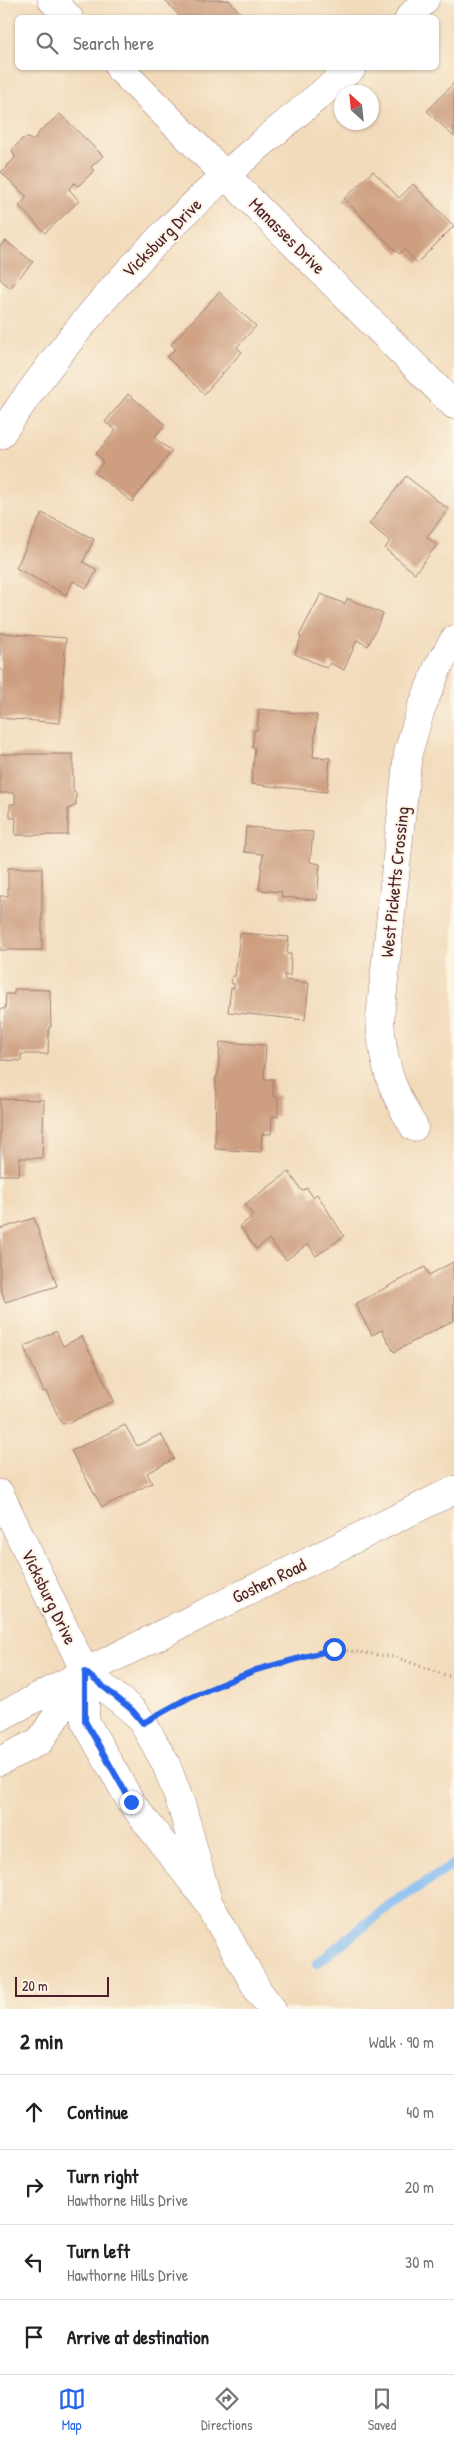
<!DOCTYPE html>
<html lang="en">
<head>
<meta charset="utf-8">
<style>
  :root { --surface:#fff; --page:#f2f2f2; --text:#202124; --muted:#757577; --line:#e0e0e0; --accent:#2563eb }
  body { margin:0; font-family:"Patrick Hand",sans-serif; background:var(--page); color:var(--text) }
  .compass { position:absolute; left:334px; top:85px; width:45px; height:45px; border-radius:50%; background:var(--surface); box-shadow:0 1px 4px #0004; rotate:333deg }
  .scale { position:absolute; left:15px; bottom:12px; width:94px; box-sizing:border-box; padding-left:5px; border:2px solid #4a1f2b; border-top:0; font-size:14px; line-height:18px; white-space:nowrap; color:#4a1f2b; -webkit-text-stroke:4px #fcf5e5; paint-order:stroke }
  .stop { position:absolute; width:15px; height:15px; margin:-11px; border:4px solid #2563eb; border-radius:50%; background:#fff }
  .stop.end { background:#2563eb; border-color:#fff; box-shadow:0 1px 5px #0008 }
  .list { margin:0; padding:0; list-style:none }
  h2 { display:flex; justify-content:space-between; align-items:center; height:65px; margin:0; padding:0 20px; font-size:21px }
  h2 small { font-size:16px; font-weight:400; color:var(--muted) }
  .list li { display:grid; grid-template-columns:32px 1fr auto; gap:15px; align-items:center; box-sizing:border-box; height:75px; padding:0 20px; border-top:1px solid var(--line) }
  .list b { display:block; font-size:19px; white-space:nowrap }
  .list p { margin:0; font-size:16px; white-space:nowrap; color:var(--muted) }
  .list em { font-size:16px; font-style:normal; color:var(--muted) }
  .icon { flex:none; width:28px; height:28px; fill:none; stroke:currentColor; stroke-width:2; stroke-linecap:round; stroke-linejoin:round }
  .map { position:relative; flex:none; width:454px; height:2009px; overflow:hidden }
  .search { position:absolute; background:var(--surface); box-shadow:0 1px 4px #0004; left:15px; right:15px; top:15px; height:55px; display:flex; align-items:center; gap:12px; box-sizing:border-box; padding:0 18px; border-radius:8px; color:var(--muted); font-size:19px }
  .sheet { height:365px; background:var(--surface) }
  nav { display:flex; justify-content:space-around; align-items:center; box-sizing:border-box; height:70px; border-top:1px solid var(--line); background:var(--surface); font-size:14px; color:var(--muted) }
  nav a { display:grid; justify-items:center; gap:2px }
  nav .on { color:var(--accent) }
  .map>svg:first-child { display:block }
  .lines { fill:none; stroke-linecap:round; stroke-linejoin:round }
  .stream { stroke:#80bbf2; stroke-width:10 }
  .building { fill:#cd9f80 }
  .minor-casing { stroke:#9e7d73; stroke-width:29 }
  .tertiary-casing { stroke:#9e7d73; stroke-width:29 }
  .path { stroke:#9e7d73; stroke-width:3; stroke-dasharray:1 4; stroke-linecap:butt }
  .minor { stroke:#fff; stroke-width:28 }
  .tertiary { stroke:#fff; stroke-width:28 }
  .route { stroke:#2563eb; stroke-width:6 }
  .labels { text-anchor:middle; stroke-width:4; stroke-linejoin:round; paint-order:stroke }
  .street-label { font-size:18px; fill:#4a1f2b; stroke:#fcf5e5 }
</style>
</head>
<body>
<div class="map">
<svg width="454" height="2009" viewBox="0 0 454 2009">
  <rect width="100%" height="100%" fill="#fcf5e5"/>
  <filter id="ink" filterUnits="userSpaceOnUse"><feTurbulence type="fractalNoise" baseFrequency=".02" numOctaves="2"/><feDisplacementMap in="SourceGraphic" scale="10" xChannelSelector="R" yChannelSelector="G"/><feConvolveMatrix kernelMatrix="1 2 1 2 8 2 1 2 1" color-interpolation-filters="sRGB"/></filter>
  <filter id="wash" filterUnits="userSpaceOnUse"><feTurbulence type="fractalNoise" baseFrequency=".0096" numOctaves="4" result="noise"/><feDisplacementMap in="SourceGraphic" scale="20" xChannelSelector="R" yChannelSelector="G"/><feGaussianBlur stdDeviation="1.12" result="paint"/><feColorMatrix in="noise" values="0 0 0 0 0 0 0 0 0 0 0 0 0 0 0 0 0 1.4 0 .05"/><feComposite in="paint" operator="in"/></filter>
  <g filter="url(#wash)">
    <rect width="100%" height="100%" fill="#f2dbbb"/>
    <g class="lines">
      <path class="stream" d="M317 1963 390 1905 454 1864"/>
    </g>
    <g id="blocks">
      <path class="building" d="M165 0H229L245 18H181Z
        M454 83V137L427 111Z
        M60 114 103 156 91 167 94 171 78 186 74 183 69 189 79 201 45 233 19 206 27 197 1 172 15 158 12 150 22 139 28 138 33 141 40 131Z
        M373 171 399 198 413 184 454 226 417 263 404 249 399 254 344 199Z
        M6 241 33 262 10 288 0 279V246Z
        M219 292 256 326 237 347 242 352 204 394 167 357 175 349 171 344Z
        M128 394 165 424 154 438 172 451 132 502 95 473 102 464V460L96 454 116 430 105 422Z
        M406 476 448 509 427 537 437 545 415 573 385 549 390 541 369 524Z
        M42 513 94 539 83 562 97 570 87 588 73 581 66 595 16 568Z
        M321 594 345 604 347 598 383 614 368 646 357 640 344 670 330 663 327 668 295 654 301 637 299 636Z
        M0 633 66 638 60 723 0 718Z
        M259 709 317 715 313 757 330 758 327 792 251 784 255 748H252L254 730H257Z
        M0 754H73V789L76 793V805L68 809V835H15L16 818H10V804H15V793H0Z
        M246 827 313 832 310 862 320 864 317 900 281 897 282 892 259 890 263 854 244 852Z
        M8 868H42V950H0V896H8Z
        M240 933 289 937 287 954H291L290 976 284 975 285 980 309 983 305 1020 228 1012 231 988H234V984L231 983 232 976H235Z
        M14 989 50 990 51 1027H49L48 1054H21V1061L0 1060V1009H5L6 994H14Z
        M220 1042 266 1045 264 1079H273V1096L278 1097V1117L272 1116 271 1134H262L261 1152 215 1149 216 1076H218Z
        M0 1099 44 1100 42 1158H20L19 1175H0Z
        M289 1172 302 1191 307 1188 313 1197 317 1194 344 1236 316 1256 308 1244 286 1260 269 1239 256 1249 240 1226 253 1216 245 1204Z
        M34 1218 57 1286 5 1302 0 1285V1229Z
        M453 1262 454 1320 394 1352 382 1330 372 1335 355 1304 425 1267 429 1275Z
        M56 1331 63 1346 82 1336 114 1401 69 1423 62 1424 46 1391 44 1392 24 1347Z
        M125 1425 137 1446 161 1434 174 1459 147 1473 152 1483 102 1507 71 1451Z"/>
    </g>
  </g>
  <g filter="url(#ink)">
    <use href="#blocks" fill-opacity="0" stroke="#9e7d73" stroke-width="1"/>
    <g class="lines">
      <g class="minor-casing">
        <path id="minor" d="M52 0 69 18
          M409 18 425 0
          M119 68 454 405
          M0 435C49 363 103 295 165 233 223 173 289 121 352 68
          M414 1127C391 1090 382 1062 380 1018L408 753 421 709 438 667 454 640
          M0 1494 85 1672 132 1710 143 1723 166 1764 182 1807 208 1902
          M85 1672V1721L131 1802 208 1902 259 1992 272 2009"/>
      </g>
      <g class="tertiary-casing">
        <path id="tertiary" d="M0 1717 85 1672 454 1490
          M0 1761 40 1741 84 1673"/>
      </g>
      <path class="path" d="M168 1709 190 1697 257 1670 334 1649 395 1657 454 1678"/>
      <use href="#minor" class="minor"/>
      <use href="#tertiary" class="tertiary"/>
    </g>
  </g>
  <g class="lines" filter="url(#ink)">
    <path class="route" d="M131 1802 85 1721V1672L132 1710 143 1723 190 1697 256 1670 334 1649"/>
  </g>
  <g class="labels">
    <g class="street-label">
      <text transform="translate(287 236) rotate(45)" y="6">Manasses Drive</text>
      <text transform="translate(162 238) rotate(-45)" y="6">Vicksburg Drive</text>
      <text transform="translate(395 882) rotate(-84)" y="6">West Picketts Crossing</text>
      <text transform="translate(269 1581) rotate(-26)" y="6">Goshen Road</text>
      <text transform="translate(49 1597) rotate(64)" y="6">Vicksburg Drive</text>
    </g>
  </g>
</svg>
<svg class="compass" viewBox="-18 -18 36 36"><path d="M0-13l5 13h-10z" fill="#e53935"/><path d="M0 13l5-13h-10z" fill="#757577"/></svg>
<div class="scale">20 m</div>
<div class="stop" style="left:334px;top:1649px"></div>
<div class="stop end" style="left:131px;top:1802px"></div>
<div class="search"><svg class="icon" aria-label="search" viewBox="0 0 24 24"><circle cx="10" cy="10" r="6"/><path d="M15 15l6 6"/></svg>Search here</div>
</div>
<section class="sheet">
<h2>2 min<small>Walk · 90 m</small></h2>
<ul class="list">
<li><svg class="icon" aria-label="ahead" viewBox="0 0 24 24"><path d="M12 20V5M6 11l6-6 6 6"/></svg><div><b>Continue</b></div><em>40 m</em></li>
<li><svg class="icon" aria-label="right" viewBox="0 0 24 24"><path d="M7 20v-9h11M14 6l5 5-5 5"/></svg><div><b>Turn right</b><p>Hawthorne Hills Drive</p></div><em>20 m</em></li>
<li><svg class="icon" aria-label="left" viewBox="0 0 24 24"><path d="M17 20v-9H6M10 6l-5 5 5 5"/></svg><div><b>Turn left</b><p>Hawthorne Hills Drive</p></div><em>30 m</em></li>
<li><svg class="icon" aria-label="arrive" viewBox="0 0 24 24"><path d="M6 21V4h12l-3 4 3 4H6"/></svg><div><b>Arrive at destination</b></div></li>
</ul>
</section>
<nav>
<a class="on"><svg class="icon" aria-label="map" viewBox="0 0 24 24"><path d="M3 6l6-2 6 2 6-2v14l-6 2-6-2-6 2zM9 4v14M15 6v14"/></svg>Map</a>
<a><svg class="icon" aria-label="directions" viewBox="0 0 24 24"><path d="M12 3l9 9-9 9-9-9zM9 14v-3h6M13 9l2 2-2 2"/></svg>Directions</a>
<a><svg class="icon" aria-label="saved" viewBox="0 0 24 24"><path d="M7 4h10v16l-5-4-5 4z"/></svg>Saved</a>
</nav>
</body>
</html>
